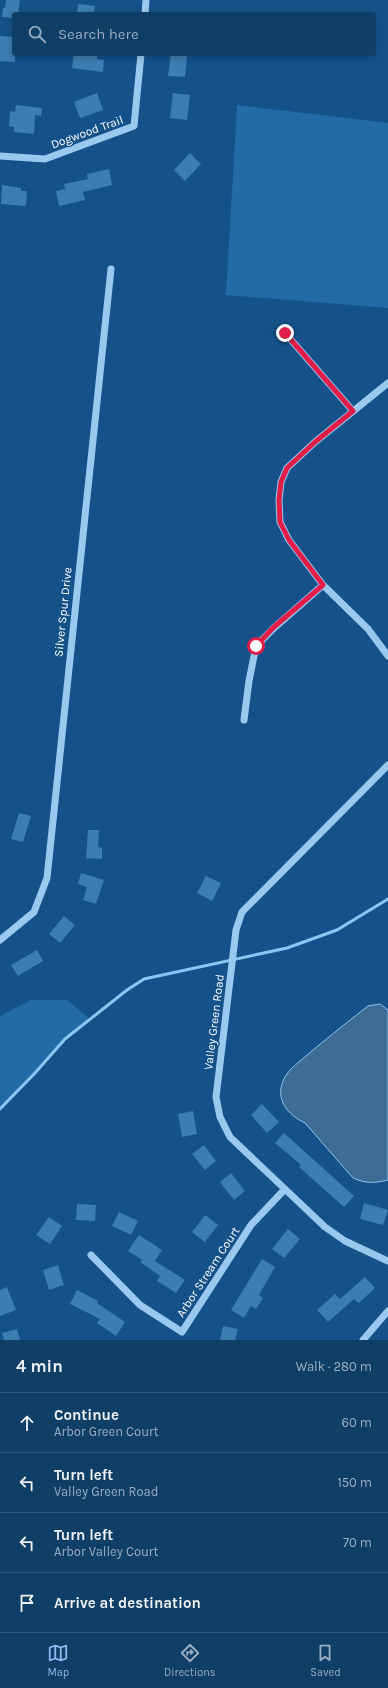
<!DOCTYPE html>
<html lang="en">
<head>
<meta charset="utf-8">
<style>
  :root { --surface:#0f3e67; --page:#1d4970; --text:#f1f3f6; --muted:#9baec0; --line:#2f577b; --accent:#90b9f0 }
  body { margin:0; font-family:Karla,sans-serif; background:var(--page); color:var(--text) }
  .stop { position:absolute; width:12px; height:12px; margin:-9px; border:3px solid #e11d48; border-radius:50%; background:#fff }
  .stop.end { background:#e11d48; border-color:#fff; box-shadow:0 1px 4px #0008 }
  .list { margin:0; padding:0; list-style:none }
  h2 { display:flex; justify-content:space-between; align-items:center; height:52px; margin:0; padding:0 16px; font-size:17px }
  h2 small { font-size:13px; font-weight:400; color:var(--muted) }
  .list li { display:grid; grid-template-columns:26px 1fr auto; gap:12px; align-items:center; box-sizing:border-box; height:60px; padding:0 16px; border-top:1px solid var(--line) }
  .list b { display:block; font-size:15px; white-space:nowrap }
  .list p { margin:0; font-size:13px; white-space:nowrap; color:var(--muted) }
  .list em { font-size:13px; font-style:normal; color:var(--muted) }
  .icon { flex:none; width:22px; height:22px; fill:none; stroke:currentColor; stroke-width:2; stroke-linecap:round; stroke-linejoin:round }
  .map { position:relative; flex:none; width:388px; height:1340px; overflow:hidden }
  .search { position:absolute; background:var(--surface); box-shadow:0 2px 6px #0003; left:12px; right:12px; top:12px; height:44px; display:flex; align-items:center; gap:10px; box-sizing:border-box; padding:0 14px; border-radius:4px; color:var(--muted); font-size:15px }
  .sheet { height:292px; background:var(--surface) }
  nav { display:flex; justify-content:space-around; align-items:center; box-sizing:border-box; height:56px; border-top:1px solid var(--line); background:var(--surface); font-size:11px; color:var(--muted) }
  nav a { display:grid; justify-items:center; gap:2px }
  nav .on { color:var(--accent) }
  .map>svg:first-child { display:block }
  .green { fill:#226ba7 }
  .water { fill:#3d6c94; stroke:#8cc6f3 }
  .lines { fill:none; stroke-linecap:round; stroke-linejoin:round }
  .stream { stroke:#8cc6f3; stroke-width:3 }
  .building { fill:#3c7db2 }
  .minor { stroke:#9ac9f0; stroke-width:7 }
  .route { stroke:#e11d48; stroke-width:5 }
  .labels { text-anchor:middle; stroke-width:3; stroke-linejoin:round; paint-order:stroke }
  .street-label { font-size:12px; fill:#fff; stroke:#145289 }
</style>
</head>
<body>
<div class="map">
<svg width="388" height="1340" viewBox="0 0 388 1340">
  <rect width="100%" height="100%" fill="#145289"/>
  <path class="green" d="M237 105 388 123V308L226 295Z
    M31 1000H67L90 1019 62 1042 35 1073 0 1109V1016Z"/>
  <path class="water" d="M380 1004 388 1010V1180C375 1183 366 1184 353 1178L305 1123C288 1115 274 1099 284 1079 287 1072 294 1066 300 1061 322 1042 345 1024 368 1006Z"/>
  <g class="lines">
    <path class="stream" d="M0 1109 35 1073 65 1039 127 990 144 979 287 948 337 930 388 899"/>
  </g>
  <path class="building" d="M6 0H20L18 14H14V18L2 17 3 7 5 8Z
    M78 4 95 6 94 14H77Z
    M0 36 14 37 15 62 0 61Z
    M74 54H97V59L104 60 103 72 72 68Z
    M171 54 187 55 185 77 168 76Z
    M97 93 103 110 80 118 74 102Z
    M173 93 190 95 187 120 170 118Z
    M16 105 42 108 41 116 35 115 34 134 14 132V127L9 126 10 111 15 112Z
    M190 153 201 164 185 181 174 170Z
    M109 169 112 185 83 192 85 200 59 206 56 191 65 189 64 184 88 179 87 174Z
    M2 185 21 188V191H27L26 206 1 204Z
    M19 813 31 816 23 842 11 839Z
    M88 830H99L98 847 102 848V859L86 858Z
    M81 873 104 880 96 904 83 900 87 887 78 884Z
    M206 876 221 883 212 901 197 893Z
    M64 916 75 925 60 943 49 934Z
    M37 950 43 961 18 976 11 965Z
    M262 1104 279 1122 267 1133 251 1115Z
    M193 1111 197 1134 182 1137 178 1114Z
    M284 1133 354 1196 344 1207 299 1167 301 1165 275 1143Z
    M204 1145 216 1161 205 1170 192 1154Z
    M231 1173 245 1191 234 1200 220 1182Z
    M364 1203 388 1210 383 1225 360 1219Z
    M77 1204 96 1205 95 1221 76 1220Z
    M119 1212 138 1221 131 1235 112 1226Z
    M205 1215 218 1225 205 1242 192 1232Z
    M49 1217 62 1226 50 1244 36 1235Z
    M288 1229 300 1239 284 1258 272 1249Z
    M139 1235 162 1250 155 1261 185 1280 176 1293 157 1281 160 1276 140 1262 142 1260 128 1251Z
    M262 1259 275 1267 259 1295 263 1298 256 1309 251 1306 244 1318 231 1310Z
    M58 1265 64 1285 49 1290 43 1270Z
    M365 1277 375 1288 359 1303 354 1299 328 1322 317 1310 335 1294 340 1299Z
    M7 1287 16 1310 0 1316V1290Z
    M77 1290 98 1301 97 1303 125 1322 116 1336 97 1323 100 1319 70 1304Z
    M223 1326 238 1329 235 1340H220Z
    M17 1329 20 1340H4L2 1333Z"/>
  <g class="lines">
    <path class="minor" d="M145 14 146 0
      M0 156 45 159 134 126 141 54
      M285 333 353 411
      M388 383 315 442 287 468 281 482 279 500 280 522 289 540 323 585 368 629 388 656
      M244 720 249 681 256 646 275 627 323 585
      M388 765 242 912 236 930 216 1097 220 1117 230 1137 325 1227 345 1241 388 1261
      M0 940 34 912 47 878 111 269
      M91 1255 140 1305 182 1332 251 1225 285 1189
      M363 1340 388 1311"/>
  </g>
  <g class="lines">
    <path class="route" d="M256 646 274 627 323 585 289 540 280 522 279 500 281 482 287 468 315 442 353 411 285 333"/>
  </g>
  <g class="labels">
    <g class="street-label">
      <text transform="translate(87 132) rotate(-20)" y="4">Dogwood Trail</text>
      <text transform="translate(63 612) rotate(-84)" y="4">Silver Spur Drive</text>
      <text transform="translate(214 1022) rotate(-83)" y="4">Valley Green Road</text>
      <text transform="translate(208 1272) rotate(-57)" y="4">Arbor Stream Court</text>
    </g>
  </g>
</svg>
<div class="stop" style="left:256px;top:646px"></div>
<div class="stop end" style="left:285px;top:333px"></div>
<div class="search"><svg class="icon" aria-label="search" viewBox="0 0 24 24"><circle cx="10" cy="10" r="6"/><path d="M15 15l6 6"/></svg>Search here</div>
</div>
<section class="sheet">
<h2>4 min<small>Walk · 280 m</small></h2>
<ul class="list">
<li><svg class="icon" aria-label="ahead" viewBox="0 0 24 24"><path d="M12 20V5M6 11l6-6 6 6"/></svg><div><b>Continue</b><p>Arbor Green Court</p></div><em>60 m</em></li>
<li><svg class="icon" aria-label="left" viewBox="0 0 24 24"><path d="M17 20v-9H6M10 6l-5 5 5 5"/></svg><div><b>Turn left</b><p>Valley Green Road</p></div><em>150 m</em></li>
<li><svg class="icon" aria-label="left" viewBox="0 0 24 24"><path d="M17 20v-9H6M10 6l-5 5 5 5"/></svg><div><b>Turn left</b><p>Arbor Valley Court</p></div><em>70 m</em></li>
<li><svg class="icon" aria-label="arrive" viewBox="0 0 24 24"><path d="M6 21V4h12l-3 4 3 4H6"/></svg><div><b>Arrive at destination</b></div></li>
</ul>
</section>
<nav>
<a class="on"><svg class="icon" aria-label="map" viewBox="0 0 24 24"><path d="M3 6l6-2 6 2 6-2v14l-6 2-6-2-6 2zM9 4v14M15 6v14"/></svg>Map</a>
<a><svg class="icon" aria-label="directions" viewBox="0 0 24 24"><path d="M12 3l9 9-9 9-9-9zM9 14v-3h6M13 9l2 2-2 2"/></svg>Directions</a>
<a><svg class="icon" aria-label="saved" viewBox="0 0 24 24"><path d="M7 4h10v16l-5-4-5 4z"/></svg>Saved</a>
</nav>
</body>
</html>
